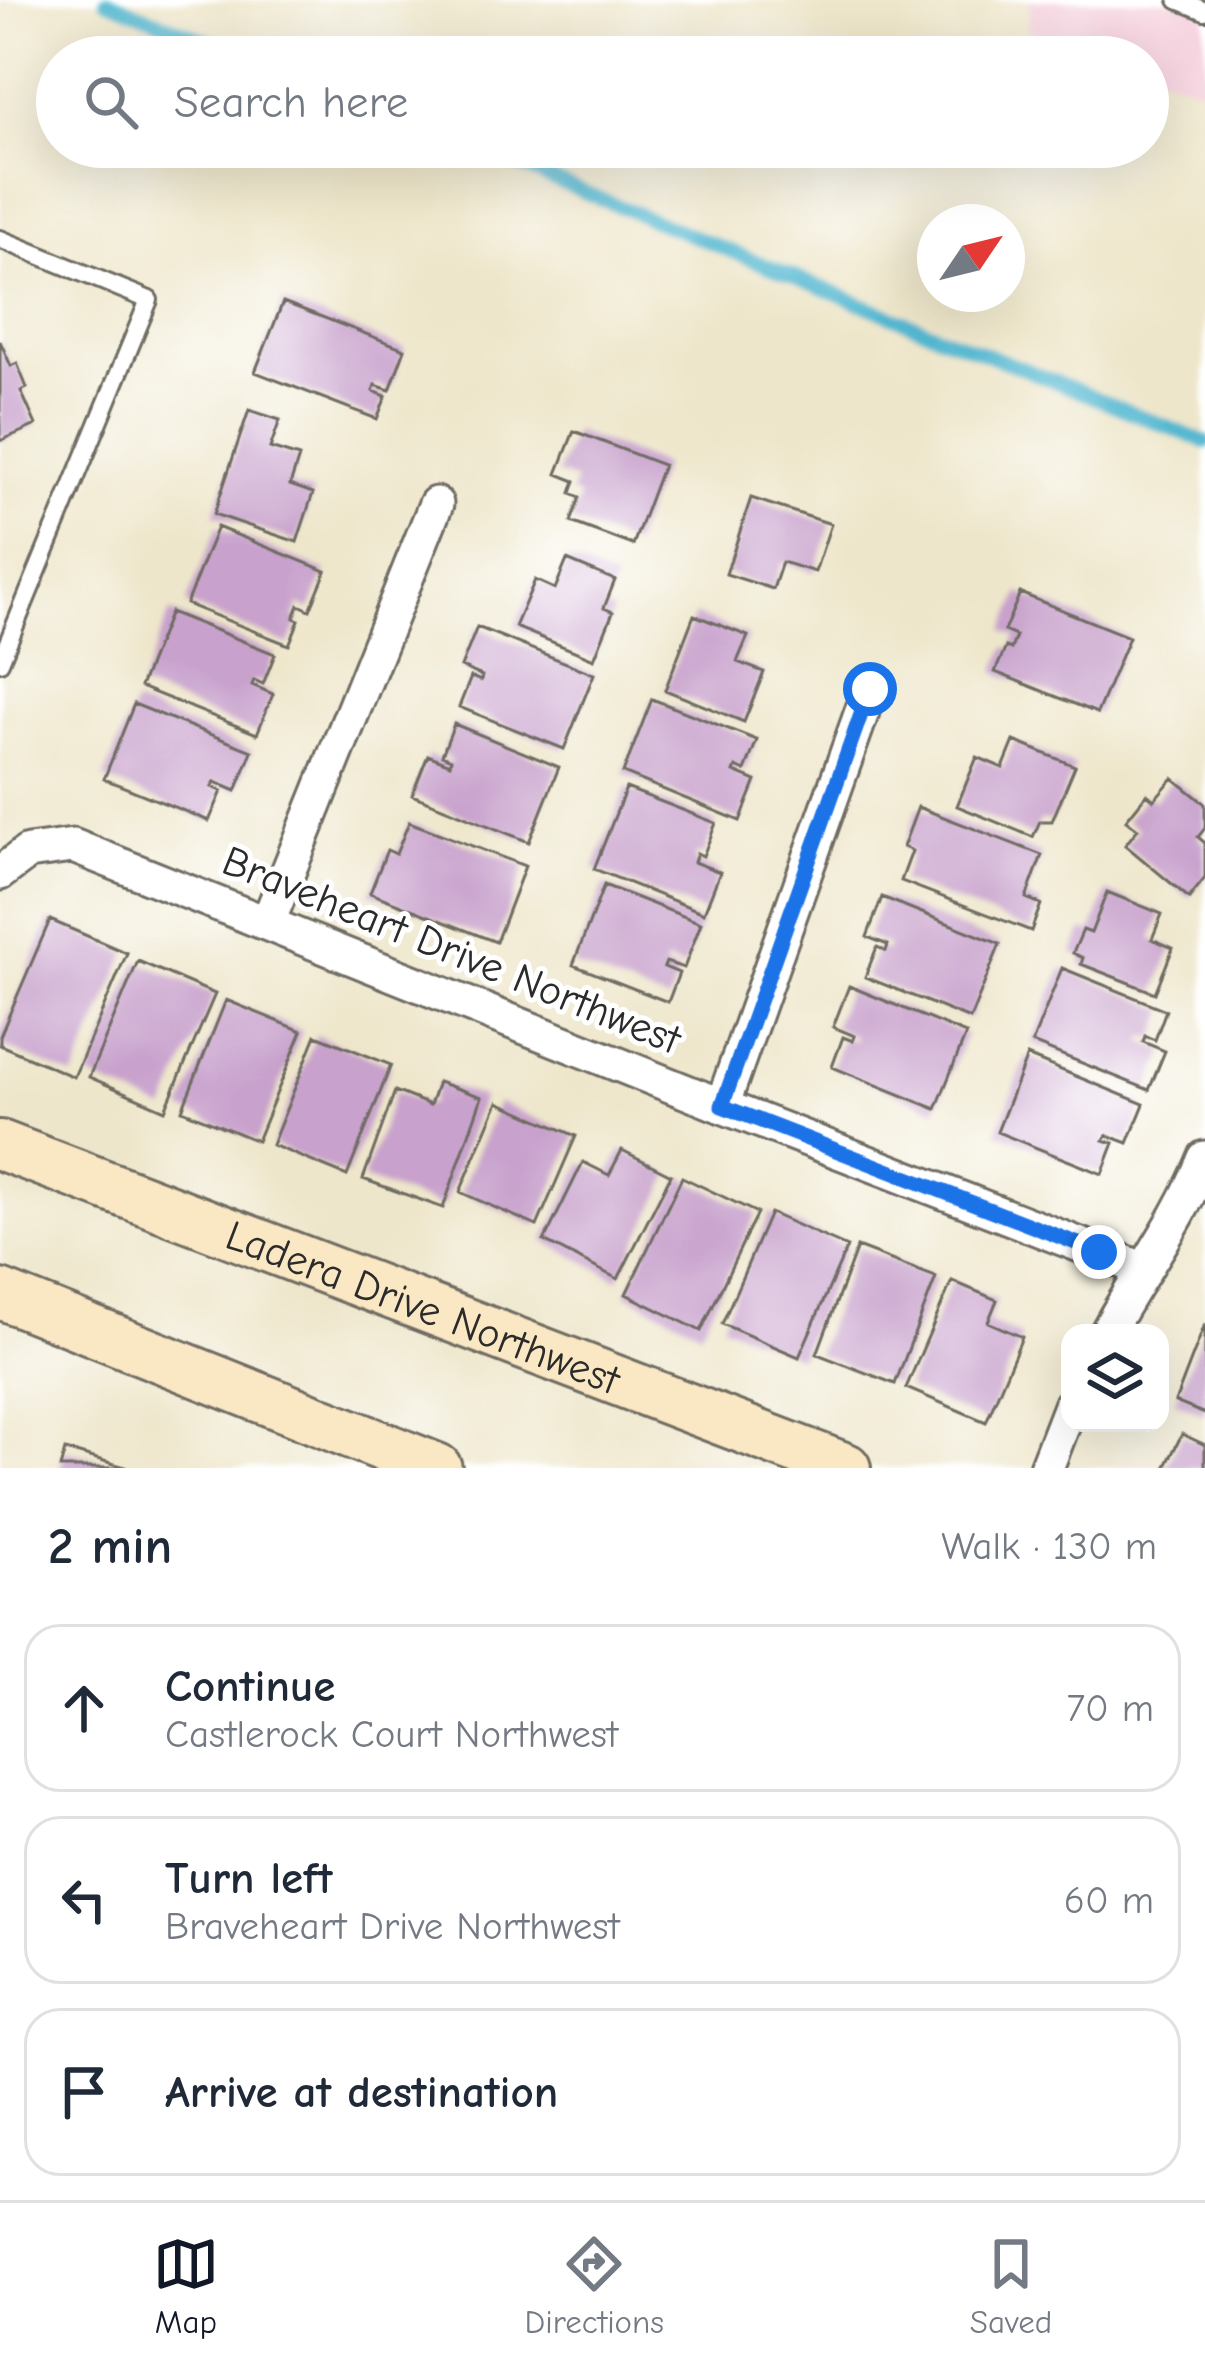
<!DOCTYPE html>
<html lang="en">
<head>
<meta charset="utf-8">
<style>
  :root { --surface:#fff; --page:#f2f2f3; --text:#1f2937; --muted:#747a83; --line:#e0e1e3; --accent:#111827 }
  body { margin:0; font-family:"Comic Neue",sans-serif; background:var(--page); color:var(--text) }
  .controls { position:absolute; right:36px; bottom:36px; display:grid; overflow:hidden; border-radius:24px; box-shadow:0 12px 48px #0002 }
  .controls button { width:108px; height:108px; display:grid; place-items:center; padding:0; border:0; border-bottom:3px solid var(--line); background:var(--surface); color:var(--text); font:60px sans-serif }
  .compass { position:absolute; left:917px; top:204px; width:108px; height:108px; border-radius:50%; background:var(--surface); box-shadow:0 12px 48px #0002; rotate:55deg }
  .stop { position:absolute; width:36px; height:36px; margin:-27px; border:9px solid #1a73e8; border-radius:50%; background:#fff }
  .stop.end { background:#1a73e8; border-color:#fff; box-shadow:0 3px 12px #0008 }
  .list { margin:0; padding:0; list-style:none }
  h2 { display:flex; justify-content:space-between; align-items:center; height:156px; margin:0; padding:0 48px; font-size:51px }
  h2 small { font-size:39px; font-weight:400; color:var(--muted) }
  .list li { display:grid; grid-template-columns:78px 1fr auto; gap:36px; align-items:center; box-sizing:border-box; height:168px; margin:0 24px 24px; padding:0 24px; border:3px solid var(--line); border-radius:36px }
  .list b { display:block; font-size:45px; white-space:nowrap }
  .list p { margin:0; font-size:39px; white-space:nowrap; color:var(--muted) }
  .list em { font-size:39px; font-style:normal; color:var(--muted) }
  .icon { flex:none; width:66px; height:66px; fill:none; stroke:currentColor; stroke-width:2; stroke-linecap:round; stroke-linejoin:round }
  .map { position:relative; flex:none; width:1205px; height:1468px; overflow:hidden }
  .search { position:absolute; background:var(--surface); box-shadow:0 12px 48px #0002; left:36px; right:36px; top:36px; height:132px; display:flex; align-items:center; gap:30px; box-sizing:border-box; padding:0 42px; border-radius:66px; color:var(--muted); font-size:45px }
  .sheet { height:732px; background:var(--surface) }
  nav { display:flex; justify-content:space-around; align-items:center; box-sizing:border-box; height:168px; border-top:3px solid var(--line); background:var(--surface); font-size:33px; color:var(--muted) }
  nav a { display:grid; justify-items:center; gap:6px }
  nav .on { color:var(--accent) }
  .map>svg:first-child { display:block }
  .built { fill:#f5cfdc }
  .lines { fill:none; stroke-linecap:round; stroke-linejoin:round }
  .stream { stroke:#52b8d0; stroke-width:14 }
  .building { fill:#c8a1cc }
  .service-casing { stroke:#6f6c63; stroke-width:22 }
  .minor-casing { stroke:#6f6c63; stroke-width:39 }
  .secondary-casing { stroke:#6f6c63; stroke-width:54 }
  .service { stroke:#fff; stroke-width:16 }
  .minor { stroke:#fff; stroke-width:33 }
  .secondary { stroke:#fae7c3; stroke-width:48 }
  .route { stroke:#1a73e8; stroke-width:15 }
  .labels { text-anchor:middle; stroke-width:10; stroke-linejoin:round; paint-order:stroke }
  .street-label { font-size:42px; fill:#2b2b2b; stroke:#fff }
</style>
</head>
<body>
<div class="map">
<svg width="1205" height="1468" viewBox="0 0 1205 1468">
  <rect width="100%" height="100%" fill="#fff"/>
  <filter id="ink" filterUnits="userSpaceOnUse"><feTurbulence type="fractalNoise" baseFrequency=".00833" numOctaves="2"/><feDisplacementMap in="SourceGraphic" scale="24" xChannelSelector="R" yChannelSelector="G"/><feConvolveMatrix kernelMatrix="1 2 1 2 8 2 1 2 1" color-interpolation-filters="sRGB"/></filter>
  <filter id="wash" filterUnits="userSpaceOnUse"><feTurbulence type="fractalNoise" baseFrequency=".004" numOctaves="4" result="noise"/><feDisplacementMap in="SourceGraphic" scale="48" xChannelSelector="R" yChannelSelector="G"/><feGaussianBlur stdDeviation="2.7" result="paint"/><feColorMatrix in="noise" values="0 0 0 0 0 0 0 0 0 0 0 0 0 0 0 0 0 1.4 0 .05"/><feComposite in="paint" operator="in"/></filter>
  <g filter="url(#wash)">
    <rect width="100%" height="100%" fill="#eee6ca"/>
    <path class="built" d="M1030 0H1205V90L1148 71V57H1108L1028 30Z"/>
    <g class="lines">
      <path class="stream" d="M106 0 248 57
        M472 147 1205 442"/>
    </g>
    <g id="blocks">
      <path class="building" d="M283 302 405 349 390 390 375 385 373 391 386 396 377 419 255 372Z
        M0 341 11 366 17 363 27 388 21 391 36 425 0 441Z
        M249 410 280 420 270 448 299 457 290 485 313 493 297 542 214 514Z
        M574 431 663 465 633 545 571 522 580 497 571 493 575 481 557 474Z
        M751 498 831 524 815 572 782 562 773 589 726 574Z
        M217 527 326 571 310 610 299 605 294 618 299 620 289 645 186 604Z
        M567 560 615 580 604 608 613 612 594 659 515 627 535 580 555 589Z
        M1020 593 1129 637 1097 713 995 672 1006 647 1011 649 1016 636 1004 631Z
        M170 612 275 654 263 684 254 680 252 685 273 694 257 734 140 687Z
        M694 615 748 636 737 662 764 672 744 722 665 690Z
        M477 627 594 674 564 749 459 707 471 677 481 681 482 676 461 667Z
        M652 699 757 740 745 771 736 767 734 772 756 781 740 821 623 773Z
        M134 704 252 751 236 791 215 782 212 787 222 791 209 821 104 779Z
        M454 724 559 767 529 842 412 795 428 755 450 764 451 759 442 755Z
        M1014 741 1075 766 1052 821H1040L1033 837 957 806 977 757 1003 768Z
        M1173 778 1205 804V828L1198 837 1205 843V878L1189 898 1125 845 1138 829 1126 820 1147 794 1154 800Z
        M626 788 716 823 703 856 697 853 694 862 720 872 704 913 594 869Z
        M918 807 1042 855 1026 898 1041 904 1031 931 901 881 912 851 903 847Z
        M409 822 525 866 496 942 370 893 387 850 396 854Z
        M604 885 701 923 684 968 666 962 664 967 679 973 668 1002 573 965Z
        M1107 892 1162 914 1152 939 1173 948 1155 993 1081 964 1083 958 1073 953 1083 930 1091 933Z
        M882 897 1000 944 970 1019 865 977 877 947 886 951 888 945 867 937Z
        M50 920 127 953 74 1077 0 1045V1036Z
        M138 961 215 994 165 1110 89 1077Z
        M1062 968 1166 1010 1155 1040 1145 1036 1143 1042 1165 1051 1149 1090 1032 1043Z
        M849 986 966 1034 936 1109 832 1067 843 1037 853 1041 855 1036 833 1027Z
        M226 1000 302 1031 257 1141 182 1110Z
        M316 1035 391 1065 347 1176 272 1145Z
        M1027 1056 1144 1104 1128 1143 1107 1135 1104 1140 1114 1143 1102 1174 997 1132Z
        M438 1082 482 1097 443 1208 363 1179 395 1091 430 1105Z
        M498 1102 576 1136 537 1226 460 1192Z
        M622 1150 671 1175 618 1279 544 1241 583 1162 609 1175Z
        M682 1177 757 1213 701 1331 626 1294Z
        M770 1213 847 1247 799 1357 722 1324Z
        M857 1247 936 1277 895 1384 817 1354Z
        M952 1281 997 1300 988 1322 1022 1337 986 1422 906 1388Z
        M1205 1324V1414L1175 1402Z
        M1182 1434 1205 1445V1468H1165Z
        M65 1450 125 1467V1468H60Z"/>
    </g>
  </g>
  <g filter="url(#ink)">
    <use href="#blocks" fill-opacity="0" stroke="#6f6c63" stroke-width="3"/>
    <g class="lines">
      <g class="service-casing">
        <path id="service" d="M1178 0 1205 11
          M0 239 149 300 0 662"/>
      </g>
      <g class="minor-casing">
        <path id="minor" d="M0 873 28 852 73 846 722 1106 1142 1269
          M268 922 436 504
          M722 1106 870 689
          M1107 1333C1139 1274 1180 1220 1205 1158
          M1046 1468 1070 1406"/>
      </g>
      <g class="secondary-casing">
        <g id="secondary">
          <path id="s1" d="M0 1145 846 1468"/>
          <path d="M0 1294 437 1468"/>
        </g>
      </g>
      <use href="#service" class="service"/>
      <use href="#minor" class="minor"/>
      <use href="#secondary" class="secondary"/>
    </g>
  </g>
  <g class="lines" filter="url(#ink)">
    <path class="route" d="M870 689 722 1106 1099 1252"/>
  </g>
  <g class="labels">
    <g class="street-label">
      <text transform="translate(452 949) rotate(22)" y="15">Braveheart Drive Northwest</text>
      <text dy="15" stroke="none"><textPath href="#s1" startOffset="453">Ladera Drive Northwest</textPath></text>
    </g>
  </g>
</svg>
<div class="controls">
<button><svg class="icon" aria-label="layers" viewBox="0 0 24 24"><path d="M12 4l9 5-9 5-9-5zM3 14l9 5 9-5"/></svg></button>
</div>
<svg class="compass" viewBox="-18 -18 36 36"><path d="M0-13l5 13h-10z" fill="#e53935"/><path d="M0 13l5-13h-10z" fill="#747a83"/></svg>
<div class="stop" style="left:870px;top:689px"></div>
<div class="stop end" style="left:1099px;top:1252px"></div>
<div class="search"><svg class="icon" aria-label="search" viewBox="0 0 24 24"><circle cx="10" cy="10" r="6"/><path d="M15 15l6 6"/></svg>Search here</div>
</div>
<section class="sheet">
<h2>2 min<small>Walk · 130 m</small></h2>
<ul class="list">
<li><svg class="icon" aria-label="ahead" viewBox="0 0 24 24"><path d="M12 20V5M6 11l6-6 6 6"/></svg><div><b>Continue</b><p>Castlerock Court Northwest</p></div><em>70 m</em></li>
<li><svg class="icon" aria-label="left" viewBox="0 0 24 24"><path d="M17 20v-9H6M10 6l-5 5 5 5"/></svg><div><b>Turn left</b><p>Braveheart Drive Northwest</p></div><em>60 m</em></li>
<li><svg class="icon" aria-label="arrive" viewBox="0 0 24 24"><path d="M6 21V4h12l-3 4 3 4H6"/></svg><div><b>Arrive at destination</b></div></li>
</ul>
</section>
<nav>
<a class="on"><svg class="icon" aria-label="map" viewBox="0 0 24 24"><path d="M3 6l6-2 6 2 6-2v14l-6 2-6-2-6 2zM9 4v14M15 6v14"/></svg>Map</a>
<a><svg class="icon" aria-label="directions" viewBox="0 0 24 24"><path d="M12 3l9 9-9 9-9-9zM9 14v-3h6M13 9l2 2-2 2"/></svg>Directions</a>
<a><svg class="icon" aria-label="saved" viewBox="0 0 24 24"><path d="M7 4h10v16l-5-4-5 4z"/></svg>Saved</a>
</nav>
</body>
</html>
